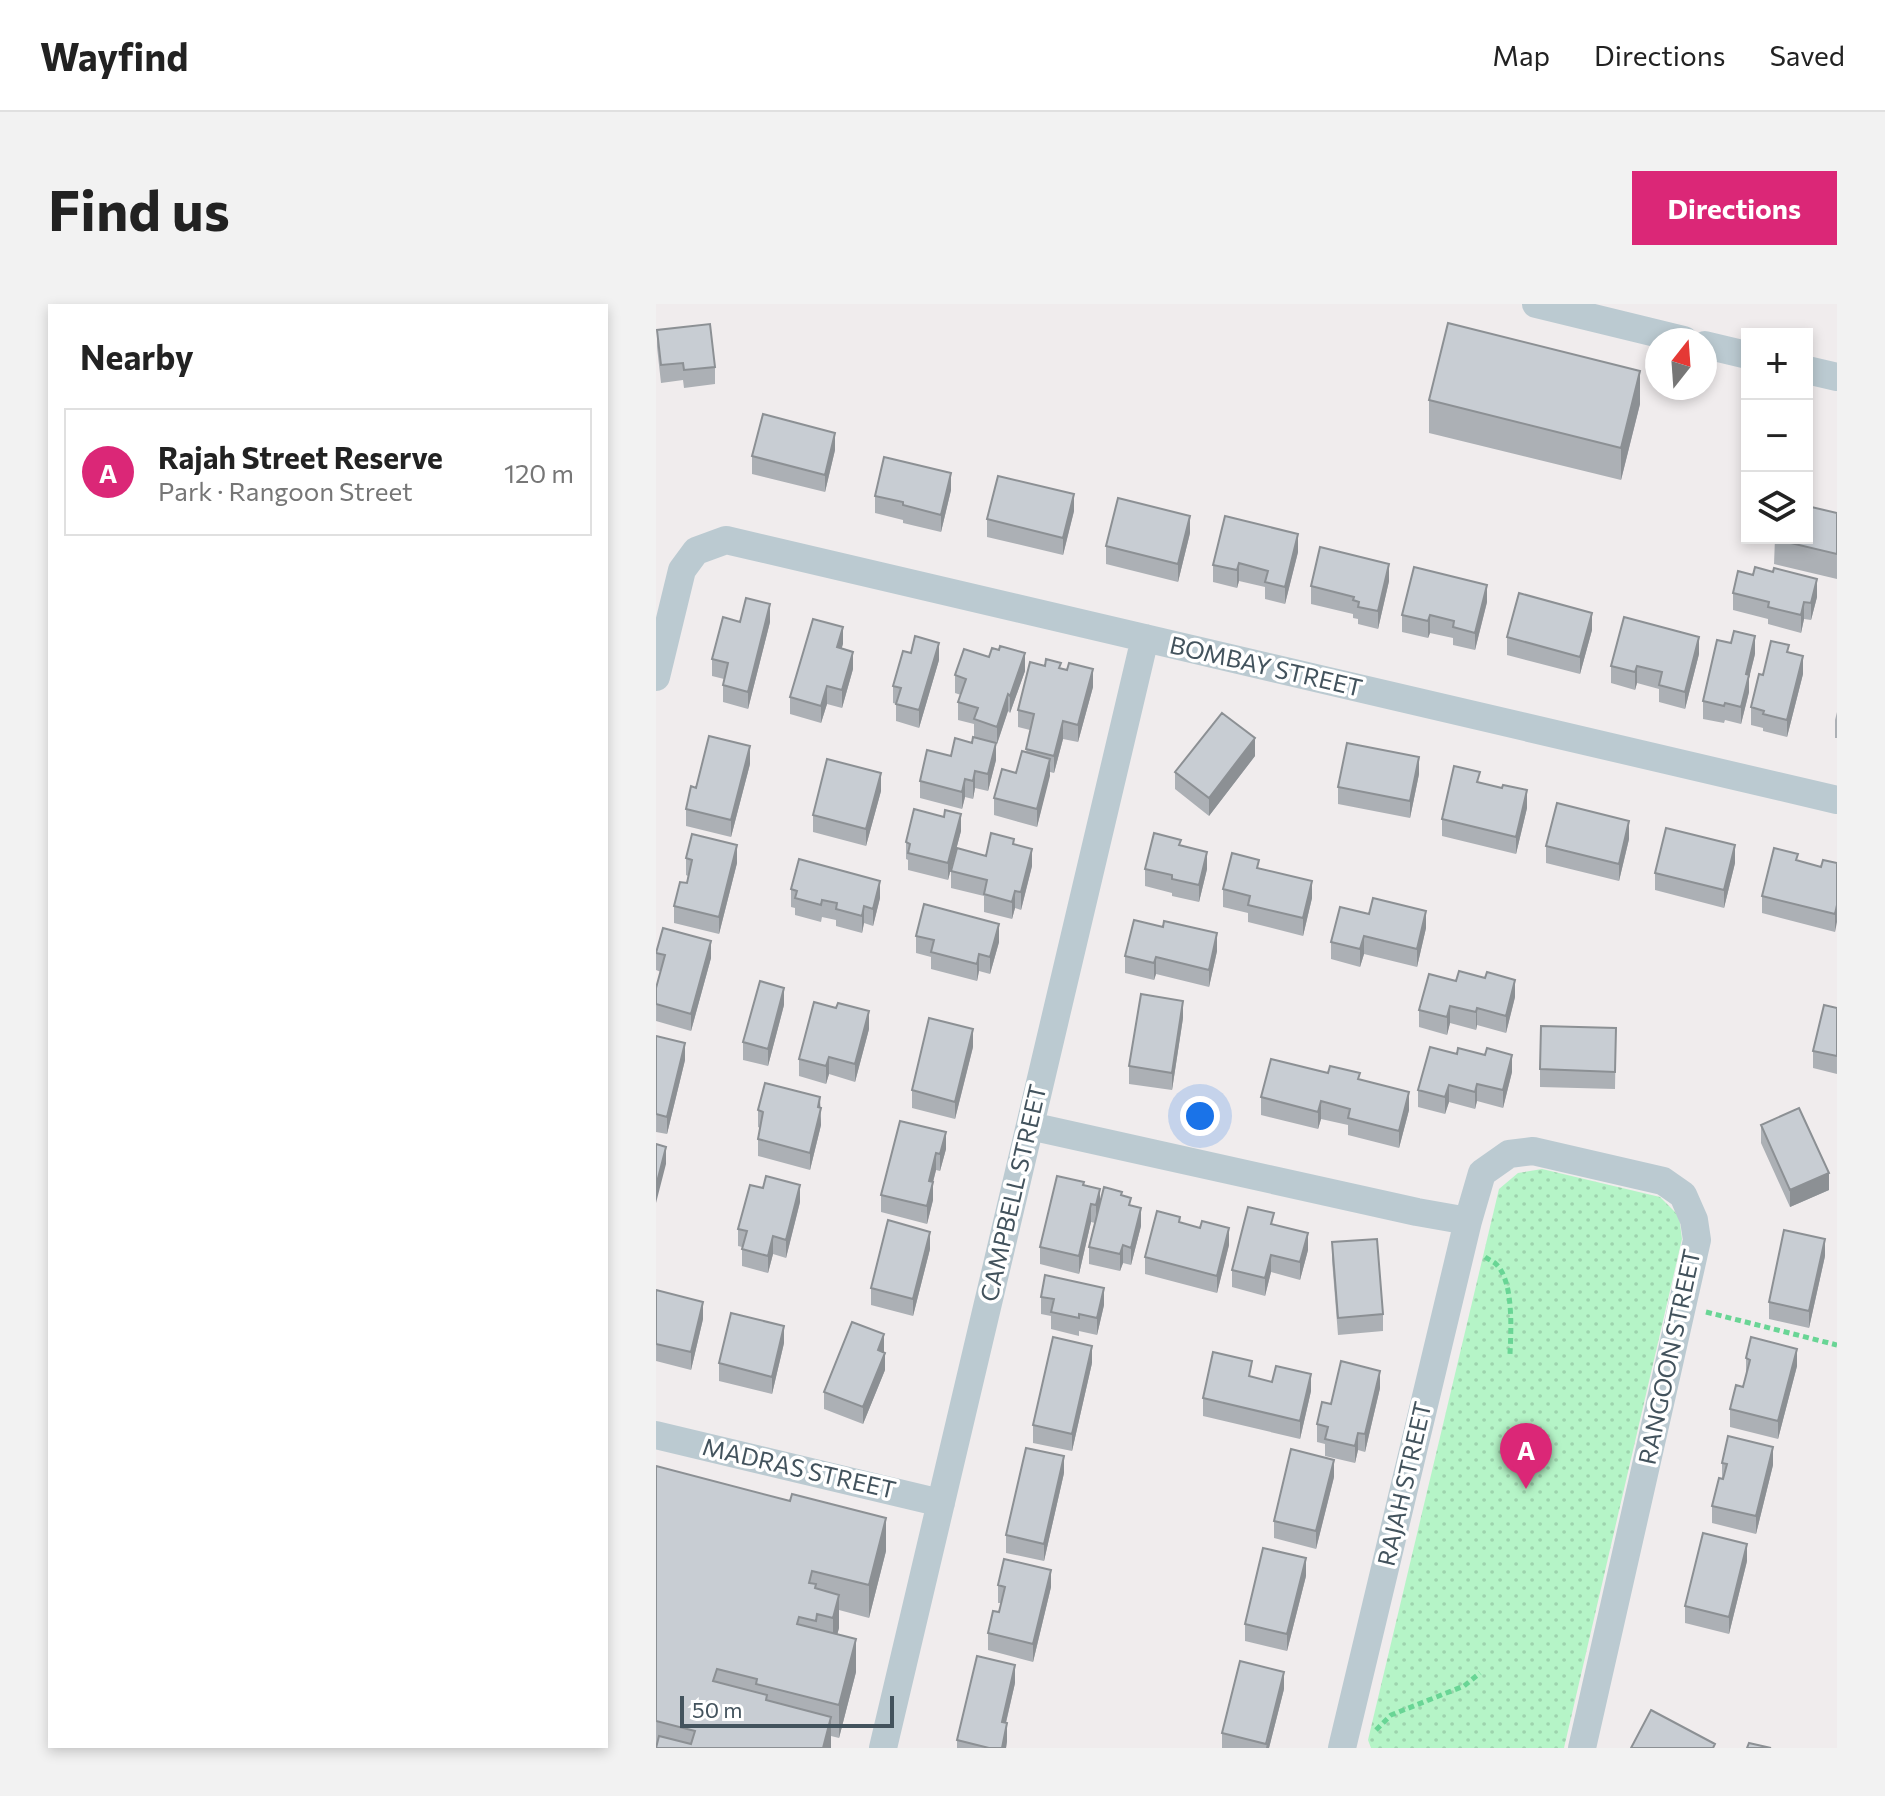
<!DOCTYPE html>
<html lang="en">
<head>
<meta charset="utf-8">
<style>
  :root { --surface:#fff; --page:#f2f2f2; --text:#222; --muted:#767676; --line:#e0e0e0; --accent:#db2777 }
  body { margin:0; font-family:Commissioner,sans-serif; background:var(--page); color:var(--text) }
  .controls { position:absolute; right:24px; top:24px; display:grid; overflow:hidden; border-radius:0px; box-shadow:0 4px 12px #0003 }
  .controls button { width:72px; height:72px; display:grid; place-items:center; padding:0; border:0; border-bottom:2px solid var(--line); background:var(--surface); color:var(--text); font:40px sans-serif }
  .compass { position:absolute; left:989px; top:24px; width:72px; height:72px; border-radius:50%; background:var(--surface); box-shadow:0 4px 12px #0003; rotate:17deg }
  .scale { position:absolute; left:24px; bottom:20px; width:214px; box-sizing:border-box; padding-left:8px; border:4px solid #43535d; border-top:0; font-size:22px; line-height:28px; white-space:nowrap; color:#43535d; -webkit-text-stroke:6px #fff; paint-order:stroke }
  .you { position:absolute; left:544px; top:812px; width:28px; height:28px; margin:-20px; border:6px solid #fff; border-radius:50%; background:#1a73e8; box-shadow:0 0 0 12px #1a73e833 }
  .badge { display:grid; place-items:center; width:52px; height:52px; border-radius:50%; background:var(--accent); color:#fff; font-size:26px; font-weight:700 }
  .pin { position:absolute; translate:-50% -66px; filter:drop-shadow(0 2px 4px #0008) }
  .pin::after { content:''; position:absolute; top:42px; width:28px; height:24px; background:inherit; clip-path:polygon(0 0,100% 0,50% 100%) }
  .list { margin:0; padding:0; list-style:none }
  h2 { display:flex; justify-content:space-between; align-items:center; height:104px; margin:0; padding:0 32px; font-size:34px }
  h2 small { font-size:26px; font-weight:400; color:var(--muted) }
  .list li { display:grid; grid-template-columns:52px 1fr auto; gap:24px; align-items:center; box-sizing:border-box; height:128px; margin:0 16px 16px; padding:0 16px; border:2px solid var(--line); border-radius:0px }
  .list b { display:block; font-size:30px; white-space:nowrap }
  .list p { margin:0; font-size:26px; white-space:nowrap; color:var(--muted) }
  .list em { font-size:26px; font-style:normal; color:var(--muted) }
  .icon { flex:none; width:44px; height:44px; fill:none; stroke:currentColor; stroke-width:2; stroke-linecap:round; stroke-linejoin:round }
  .map { position:relative; flex:none; width:1181px; height:1444px; overflow:hidden; border-radius:0px }
  header { display:flex; align-items:center; gap:48px; box-sizing:border-box; height:112px; padding:0 40px; background:var(--surface); border-bottom:2px solid var(--line) }
  header strong { font-size:38px }
  nav { display:flex; gap:44px; margin-inline-start:auto; font-size:28px }
  .intro { display:flex; align-items:center; justify-content:space-between; box-sizing:border-box; height:192px; padding:0 48px }
  h1 { margin:0; font-size:56px }
  .button { padding:20px 36px; border-radius:0px; background:var(--accent); color:#fff; font-size:28px; font-weight:700 }
  main { display:flex; gap:48px; padding:0 48px }
  aside { flex:1; background:var(--surface); border-radius:0px; box-shadow:0 4px 12px #0003 }
  .map>svg:first-child { display:block }
  .park { fill:url(#park-dots) }
  .lines { fill:none; stroke-linecap:round; stroke-linejoin:round }
  .path { stroke:#69d595; stroke-width:5; stroke-dasharray:6 4; stroke-linecap:butt }
  .minor { stroke:#bbcad1; stroke-width:28 }
  .wall { fill:#acb0b5 }
  .shaded-wall { fill:#8c9094 }
  .building { fill:#c8cdd3; stroke:#8c9094; stroke-width:2 }
  .labels { text-anchor:middle; stroke-width:7; stroke-linejoin:round; paint-order:stroke }
  .street-label { font-size:24px; fill:#43535d; stroke:#fff }
</style>
</head>
<body>
<header>
<strong>Wayfind</strong>
<nav><a>Map</a><a>Directions</a><a>Saved</a></nav>
</header>
<div class="intro"><h1>Find us</h1><a class="button">Directions</a></div>
<main>
<aside>
<h2>Nearby<small></small></h2>
<ul class="list">
<li><span class="badge">A</span><div><b>Rajah Street Reserve</b><p>Park · Rangoon Street</p></div><em>120 m</em></li>
</ul>
</aside>
<div class="map">
<svg width="1181" height="1444" viewBox="0 0 1181 1444">
  <defs>
    <pattern id="park-dots" width="8" height="8" patternUnits="userSpaceOnUse" patternTransform="scale(2)"><rect width="8" height="8" fill="#b5f4c7"/><path d="M2 2h.1M6 6h.1" fill="none" stroke="#9dd3ad" stroke-width="1.8" stroke-linecap="round"/></pattern>
  </defs>
  <rect width="100%" height="100%" fill="#f0eced"/>
  <path class="park" d="M886 865 1004 893 1023 912 1026 935 908 1444H715L712 1436 843 885 862 869Z"/>
  <g class="lines">
    <path class="path" d="M829 953C833 956 837 957 840 960 858 977 855 1027 854 1050
      M1050 1008 1181 1041
      M720 1426 735 1411 808 1382 824 1369"/>
    <path class="minor" d="M880 0 1028 36
      M1049 41 1091 51
      M1151 66 1181 73
      M0 373 26 266 40 247 70 236 1181 496
      M374 822 761 908 812 917 826 869 853 850 877 847 1007 877 1027 891 1038 916 1041 936 926 1444
      M0 1131 285 1199
      M227 1444 489 334
      M686 1444 812 917"/>
  </g>
  <path class="wall" d="M1 26 59 63V80L28 84 27 76 5 79 1 43Z
    M773 96 984 100 965 176 773 129Z
    M179 146 169 188 96 170V152Z
    M295 186 285 228 247 219V216L219 209V192Z
    M418 207 407 251 331 233V215Z
    M1181 209V275L1118 260 1119 234Z
    M534 229 522 278 450 260V242Z
    M642 248 629 300 609 295V283L583 277 581 284 557 278V261Z
    M733 277 722 325 702 320V315L697 314V310L655 300V282Z
    M1077 289 1161 293 1155 316 1148 315 1145 329 1112 320V315L1077 306Z
    M831 298 819 346 797 341V334L774 329 772 334 746 328V311Z
    M84 318H114L92 405 67 398V381L68 375 56 372V355Z
    M936 326 924 370 851 351V333Z
    M187 340 185 344 197 365 186 404 171 400 165 419 134 410V393Z
    M1133 348 1147 370 1131 433 1107 427V424L1095 421V403L1107 371Z
    M1043 350 1029 405 1003 398V385L981 379 979 386 955 379V362Z
    M1099 350 1093 374V388L1085 420 1069 416 1068 419 1047 415V397Z
    M283 356 263 424 240 417V400L237 399V382Z
    M389 362 405 365 437 383 422 438 407 435 398 469 394 468 381 523 338 511V494L360 469 370 448 374 426 362 423V406Z
    M369 367 354 409 352 407 341 440H340V456L332 487 319 484 317 495 309 493 306 505 264 494V477L295 452 316 439 330 437 318 433V420L302 416V398L305 391 299 389V371Z
    M1181 408V434H1179V416Z
    M599 452 553 512 519 485V468Z
    M94 460 75 533 30 522V505Z
    M763 470 754 514 682 500V483Z
    M824 479 871 504 860 550 786 532V515Z
    M225 487 210 542 157 528V511Z
    M288 513 305 527 292 576 252 566V556L250 555V538Z
    M973 535 963 577 890 559V542Z
    M358 540 376 562 365 606 359 604 356 615 328 608V592L295 584V567Z
    M525 542 551 565 543 598 516 592V589L489 582V565Z
    M30 554 81 559 63 630 18 619V602L31 579 32 572 30 571Z
    M1142 557 1165 563 1181 559 1179 628 1106 609V592Z
    M1079 559 1068 604 999 586V569Z
    M603 564 656 594 647 632 592 618V609L567 603V585Z
    M135 585 224 594 217 622 208 619 206 629 180 622V616L166 613 165 618 139 611V604L135 603Z
    M684 603 770 624 761 663 708 650 704 663 675 655V638Z
    M260 632 343 638 334 670 323 667 321 677 275 665V653L260 649Z
    M561 647 553 683 500 670 498 676 469 669V652Z
    M0 649 55 654 35 727 0 717V684L5 668 0 666Z
    M859 693 850 729 821 721 820 726 794 719 791 731 763 723V706Z
    M128 701 112 762 87 756V738Z
    M1181 704V770L1157 764V747Z
    M527 714 516 786 473 780V762Z
    M960 724 959 785 884 783V765Z
    M213 725 199 778 173 770 170 780 143 772V755Z
    M0 732 29 756 11 830 0 828Z
    M317 743 299 815 256 804V786Z
    M856 768 847 804 821 797 819 805 793 798 789 810 762 803V786Z
    M672 769 704 776 753 806 743 844 692 831V821L665 815 662 825 605 811V793Z
    M164 804 165 821 154 866 102 852V835L104 824 102 823V806Z
    M244 817 290 845 284 867 280 866 277 878V896L271 920 225 908V891Z
    M1105 821 1173 886 1134 903 1105 839Z
    M428 881 444 899 466 892 475 902 485 922 475 961 467 959 464 967 433 960V943L439 919 435 918 423 970 384 960V943Z
    M144 898 130 954 117 950 112 969 86 962V943L82 942V925Z
    M524 919 544 924 573 941 561 989 489 970V953Z
    M618 920 652 946 644 976 615 968 609 992 576 983V966Z
    M676 938 727 1010V1027L682 1031 676 956Z
    M274 945 257 1012 215 1001V984Z
    M1169 952 1153 1024 1113 1015V998Z
    M0 986 47 1015 35 1066 0 1057Z
    M385 993 448 1001 441 1031 423 1027V1032L395 1025V1012L385 1010Z
    M128 1039 116 1090 63 1077V1059Z
    M1090 1054 1141 1062 1122 1135 1074 1123V1105L1087 1083 1090 1071Z
    M436 1059 416 1147 377 1139V1121Z
    M229 1066 207 1120 168 1105V1088Z
    M724 1084 709 1148 702 1146 699 1159 669 1152V1140L661 1138V1120L675 1100Z
    M655 1087 644 1135 547 1112V1094Z
    M1066 1159 1117 1161 1100 1230 1056 1219V1202L1066 1175Z
    M0 1162 230 1247 213 1314 183 1306V1324L181 1330 200 1368 183 1434 175 1432V1444H0Z
    M408 1169 388 1257 350 1249V1231Z
    M678 1173 660 1245 618 1234V1217Z
    M1091 1257 1073 1330 1029 1319V1302Z
    M650 1272 631 1347 589 1337V1320Z
    M342 1281 395 1283 377 1358 332 1346V1329L343 1308 345 1299H342Z
    M359 1379 350 1419 351 1437 350 1444H301V1436Z
    M628 1385 613 1444H566V1429Z"/>
  <path class="shaded-wall" d="M984 67V100L965 176V144Z
    M179 129V146L169 188V171Z
    M295 169V186L285 228V211Z
    M418 190V207L407 251V234Z
    M534 212V229L522 278V260Z
    M642 230V248L629 300V283Z
    M583 259V277L581 284V266Z
    M733 260V277L722 325V307Z
    M1161 275V293L1155 316V299Z
    M831 281V298L819 346V329Z
    M1148 298V315L1145 329V311Z
    M114 300V318L92 405V388Z
    M936 309V326L924 370V353Z
    M774 311V329L772 334V317Z
    M187 323V340L181 360V343Z
    M1099 332V350L1093 374V388L1085 420V403L1090 370Z
    M1043 333V350L1029 405V388Z
    M283 339V356L263 424V406Z
    M197 348V365L186 404V386Z
    M369 349V367L354 409V392Z
    M1147 352V370L1131 433V416Z
    M981 362V379L979 386V368Z
    M437 365V383L422 438V421Z
    M171 382V400L165 419V402Z
    M352 390V407L341 440V423Z
    M407 417V435L398 469V452Z
    M599 434V452L553 512V494Z
    M340 439V456L332 487V470Z
    M94 442V460L75 533V516Z
    M763 453V470L754 514V497Z
    M394 455V472L381 523V505Z
    M319 467V484L317 495V477Z
    M225 469V487L210 542V525Z
    M309 475V493L306 505V488Z
    M871 486V504L860 550V533Z
    M305 510V527L292 576V559Z
    M973 517V535L963 577V560Z
    M81 541V559L63 630V613Z
    M1079 541V559L1068 604V586Z
    M376 545V562L365 606V588Z
    M551 548V565L543 598V581Z
    M224 577V594L217 622V605Z
    M656 577V594L647 632V614Z
    M359 587V604L356 615V598Z
    M1181 601V618L1179 628V610Z
    M208 602V619L206 629V612Z
    M770 607V624L761 663V645Z
    M343 620V638L334 670V653Z
    M561 629V647L553 683V666Z
    M708 632V650L704 663V645Z
    M55 637V654L35 727V710Z
    M323 650V667L321 677V660Z
    M500 653V670L498 676V659Z
    M859 676V693L850 729V712Z
    M128 684V701L112 762V745Z
    M527 697V714L516 786V769Z
    M794 702V719L791 731V713Z
    M821 704V721L820 726V708Z
    M213 707V725L199 778V760Z
    M317 725V743L299 815V798Z
    M29 739V756L11 830V813Z
    M856 751V768L847 804V786Z
    M173 753V770L170 780V762Z
    M821 780V797L819 805V788Z
    M793 781V798L789 810V793Z
    M753 788V806L743 844V827Z
    M164 793 165 821 154 866V849Z
    M665 797V815L662 825V808Z
    M290 828V845L284 867V850Z
    M10 843V860L0 899V882Z
    M280 849V866L273 894V877Z
    M1173 869V886L1134 903V886Z
    M277 878V896L271 920V902Z
    M144 881V898L130 954V936Z
    M444 885V902L440 919V901Z
    M435 900V918L423 970V952Z
    M485 904V922L475 961V944Z
    M573 924V941L561 989V972Z
    M274 928V945L257 1012V995Z
    M652 929V946L644 976V958Z
    M117 932V950L112 969V952Z
    M1169 935V952L1153 1024V1007Z
    M467 941V959L464 967V950Z
    M615 951V968L609 992V974Z
    M448 984V1001L441 1031V1014Z
    M47 998V1015L35 1066V1048Z
    M128 1022V1039L116 1090V1073Z
    M228 1030V1048L222 1064V1046Z
    M436 1042V1059L416 1147V1130Z
    M1141 1045V1062L1122 1135V1117Z
    M229 1049V1066L207 1120V1103Z
    M724 1067V1084L709 1148V1130Z
    M655 1070V1087L644 1135V1117Z
    M702 1129V1146L699 1159V1142Z
    M1117 1143V1161L1100 1230V1212Z
    M408 1152V1169L388 1257V1240Z
    M678 1156V1173L660 1245V1227Z
    M230 1214V1247L213 1314V1281Z
    M1091 1240V1257L1073 1330V1313Z
    M650 1254V1272L631 1347V1330Z
    M395 1266V1283L377 1358V1340Z
    M183 1291V1324L177 1347V1314Z
    M200 1335V1368L183 1434V1401Z
    M359 1361V1379L346 1435V1418Z
    M628 1368V1385L613 1444H610Z
    M175 1413V1444H167Z
    M351 1419V1437L350 1444H346Z"/>
  <path class="building" d="M792 19 984 67 965 144 773 96Z
    M54 20 59 63 28 66 27 59 5 61 1 26Z
    M107 110 179 129 169 171 96 152Z
    M228 153 295 169 285 211 247 201V198L219 192Z
    M342 172 418 190 407 234 331 215Z
    M462 194 534 212 522 260 450 242Z
    M1151 202 1181 209V250L1118 235 1119 234H1151Z
    M569 212 642 230 629 283 609 278 612 267 583 259 581 266 557 261Z
    M664 243 733 260 722 307 702 303 703 298 697 296 698 293 655 282Z
    M758 263 831 281 819 329 797 323 798 317 774 311 772 317 746 311Z
    M1099 263 1117 268 1118 264 1161 275 1155 299 1148 298 1145 311 1112 303 1113 298 1077 289 1082 267 1097 271Z
    M863 289 936 309 924 353 851 333Z
    M90 294 114 300 92 388 67 381 72 359 56 355 67 313 84 318Z
    M968 313 1043 333 1029 388 1003 381 1006 368 981 362 979 368 955 362Z
    M157 315 187 323 181 343 197 348 186 386 171 382 165 402 134 393Z
    M1078 327 1099 332 1090 370 1093 371 1085 403 1069 399 1068 402 1047 397 1061 336 1075 339Z
    M259 332 283 339 263 406 240 400 245 384 237 382 247 347 255 349Z
    M1115 337 1133 341 1131 348 1147 352 1131 416 1107 410 1108 407 1095 403 1103 370 1107 371Z
    M344 342 369 349 354 392 352 390 341 423 318 415 322 404 302 398 310 375 299 371 308 345 333 353 336 344 343 346Z
    M390 355 405 359 403 364 411 366 413 359 437 365 422 421 407 417 398 452 370 445 378 410 362 406 374 358 389 362Z
    M566 409 599 434 553 494 519 468Z
    M53 432 94 442 75 516 30 505 35 482 40 484Z
    M317 433 340 439 332 470 319 467 317 477 309 475 306 488 264 477 271 446 295 452 299 434 316 439Z
    M691 439 763 453 754 497 682 483Z
    M366 447 394 455 381 505 338 494 346 465 360 469Z
    M171 455 225 469 210 525 157 511Z
    M798 462 824 468 821 478 846 484 847 481 871 486 860 533 786 515Z
    M901 499 973 517 963 560 890 542Z
    M258 505 288 513 289 506 305 510 292 559 252 549 254 540 250 538Z
    M1010 524 1079 541 1068 586 999 569Z
    M335 529 358 535 357 540 376 545 365 588 359 587 356 598 328 590 331 576 295 567 301 544 330 552Z
    M498 529 525 536 523 541 551 548 543 581 516 575V571L489 565Z
    M36 530 81 541 63 613 18 602 24 578 31 579 36 556 30 554Z
    M1118 544 1142 550 1140 556 1165 563 1167 556 1181 559V601L1179 610 1106 592Z
    M576 549 603 556 601 564 656 577 647 614 592 601 594 592 567 585Z
    M143 555 224 577 217 605 208 602 206 612 180 605 181 599 166 596 165 601 139 594 141 587 135 585Z
    M717 594 770 607 761 645 708 632 704 645 675 638 684 603 713 610Z
    M268 600 343 620 334 653 323 650 321 660 275 648 278 636 260 632Z
    M478 616 507 623 508 617 561 629 553 666 500 653 498 659 469 652Z
    M7 624 55 637 35 710 0 700V684L9 651 0 649Z
    M803 667 829 674 831 668 859 676 850 712 821 704 820 708 794 702 791 713 763 706 773 670 800 677Z
    M104 677 128 684 112 745 87 738Z
    M485 690 527 697 516 769 473 762Z
    M158 698 180 704 182 699 213 707 199 760 173 753 170 762 143 755Z
    M1168 701 1181 704V752L1157 747Z
    M273 714 317 725 299 798 256 786Z
    M885 722 960 724 959 768 884 765Z
    M0 732 29 739 11 813 0 810Z
    M774 743 801 750 802 744 829 751 831 744 856 751 847 786 821 780 819 788 793 781 789 793 762 786Z
    M615 755 672 769 674 762 704 769 702 775 753 788 743 827 692 814 694 805 665 797 662 808 605 793Z
    M109 779 164 793 162 803 165 804 154 849 102 835 107 808 102 806Z
    M1143 804 1173 869 1134 886 1105 821Z
    M244 817 290 828 284 850 280 849 273 877 277 878 271 902 225 891Z
    M0 840 10 843 0 882Z
    M110 872 144 881 130 936 117 932 112 952 86 945 91 927 82 925 94 881 107 884Z
    M401 872 428 878 427 881 444 885 440 901 435 900 423 952 384 943Z
    M448 883 466 888 465 891 475 894 473 901 485 904 475 944 467 941 464 950 433 943Z
    M592 903 618 909 615 920 652 929 644 958 615 951 609 974 576 966Z
    M501 907 524 913 523 918 544 924 546 917 573 924 561 972 489 953Z
    M232 916 274 928 257 995 215 984Z
    M1128 926 1169 935 1153 1007 1113 998Z
    M721 935 727 1010 682 1014 676 938Z
    M389 971 448 984 441 1014 423 1010V1014L395 1008 398 995 385 993Z
    M0 986 47 998 35 1048 0 1040Z
    M75 1009 128 1022 116 1073 63 1059Z
    M196 1018 228 1030 222 1046 229 1049 207 1103 168 1088Z
    M397 1033 436 1042 416 1130 377 1121Z
    M1095 1033 1141 1045 1122 1117 1074 1105 1080 1081 1087 1083 1094 1056 1090 1054Z
    M557 1048 596 1057 593 1072 616 1078 620 1062 655 1070 644 1117 547 1094Z
    M685 1057 724 1067 709 1130 702 1129 699 1142 669 1135 672 1123 661 1120 666 1098 675 1100Z
    M1072 1132 1117 1143 1100 1212 1056 1202 1063 1174 1067 1175 1071 1160 1066 1159Z
    M370 1144 408 1152 388 1240 350 1231Z
    M635 1145 678 1156 660 1227 618 1217Z
    M0 1162 134 1197 136 1190 230 1214 213 1281 156 1267 153 1279 160 1280 159 1284 183 1291 177 1314 161 1310 160 1317 143 1313 141 1320 200 1335 183 1401 100 1380 101 1375 61 1365 57 1377 111 1391 110 1396 175 1413 167 1444H0L3 1432 35 1440 39 1427 0 1417Z
    M1047 1229 1091 1240 1073 1313 1029 1302Z
    M607 1244 650 1254 631 1330 589 1320Z
    M348 1255 395 1266 377 1340 332 1329 337 1307 343 1308 349 1283 342 1281Z
    M321 1352 359 1361 346 1418 351 1419 346 1444H333L301 1436Z
    M584 1357 628 1368 610 1440 566 1429Z
    M995 1406 1059 1440 1057 1444H975Z
    M1093 1439 1115 1444H1091Z"/>
  <g class="labels">
    <g class="street-label">
      <text transform="translate(610 363) rotate(13)" y="8">BOMBAY STREET</text>
      <text transform="translate(358 889) rotate(-77)" y="8">CAMPBELL STREET</text>
      <text transform="translate(1014 1053) rotate(-78)" y="8">RANGOON STREET</text>
      <text transform="translate(143 1165) rotate(13)" y="8">MADRAS STREET</text>
      <text transform="translate(749 1180) rotate(-77)" y="8">RAJAH STREET</text>
    </g>
  </g>
</svg>
<div class="controls">
<button>+</button>
<button>−</button>
<button><svg class="icon" aria-label="layers" viewBox="0 0 24 24"><path d="M12 4l9 5-9 5-9-5zM3 14l9 5 9-5"/></svg></button>
</div>
<svg class="compass" viewBox="-18 -18 36 36"><path d="M0-13l5 13h-10z" fill="#e53935"/><path d="M0 13l5-13h-10z" fill="#767676"/></svg>
<div class="scale">50 m</div>
<div class="you"></div>
<div class="pin badge" style="left:870px;top:1185px">A</div>
</div>
</main>
</body>
</html>
